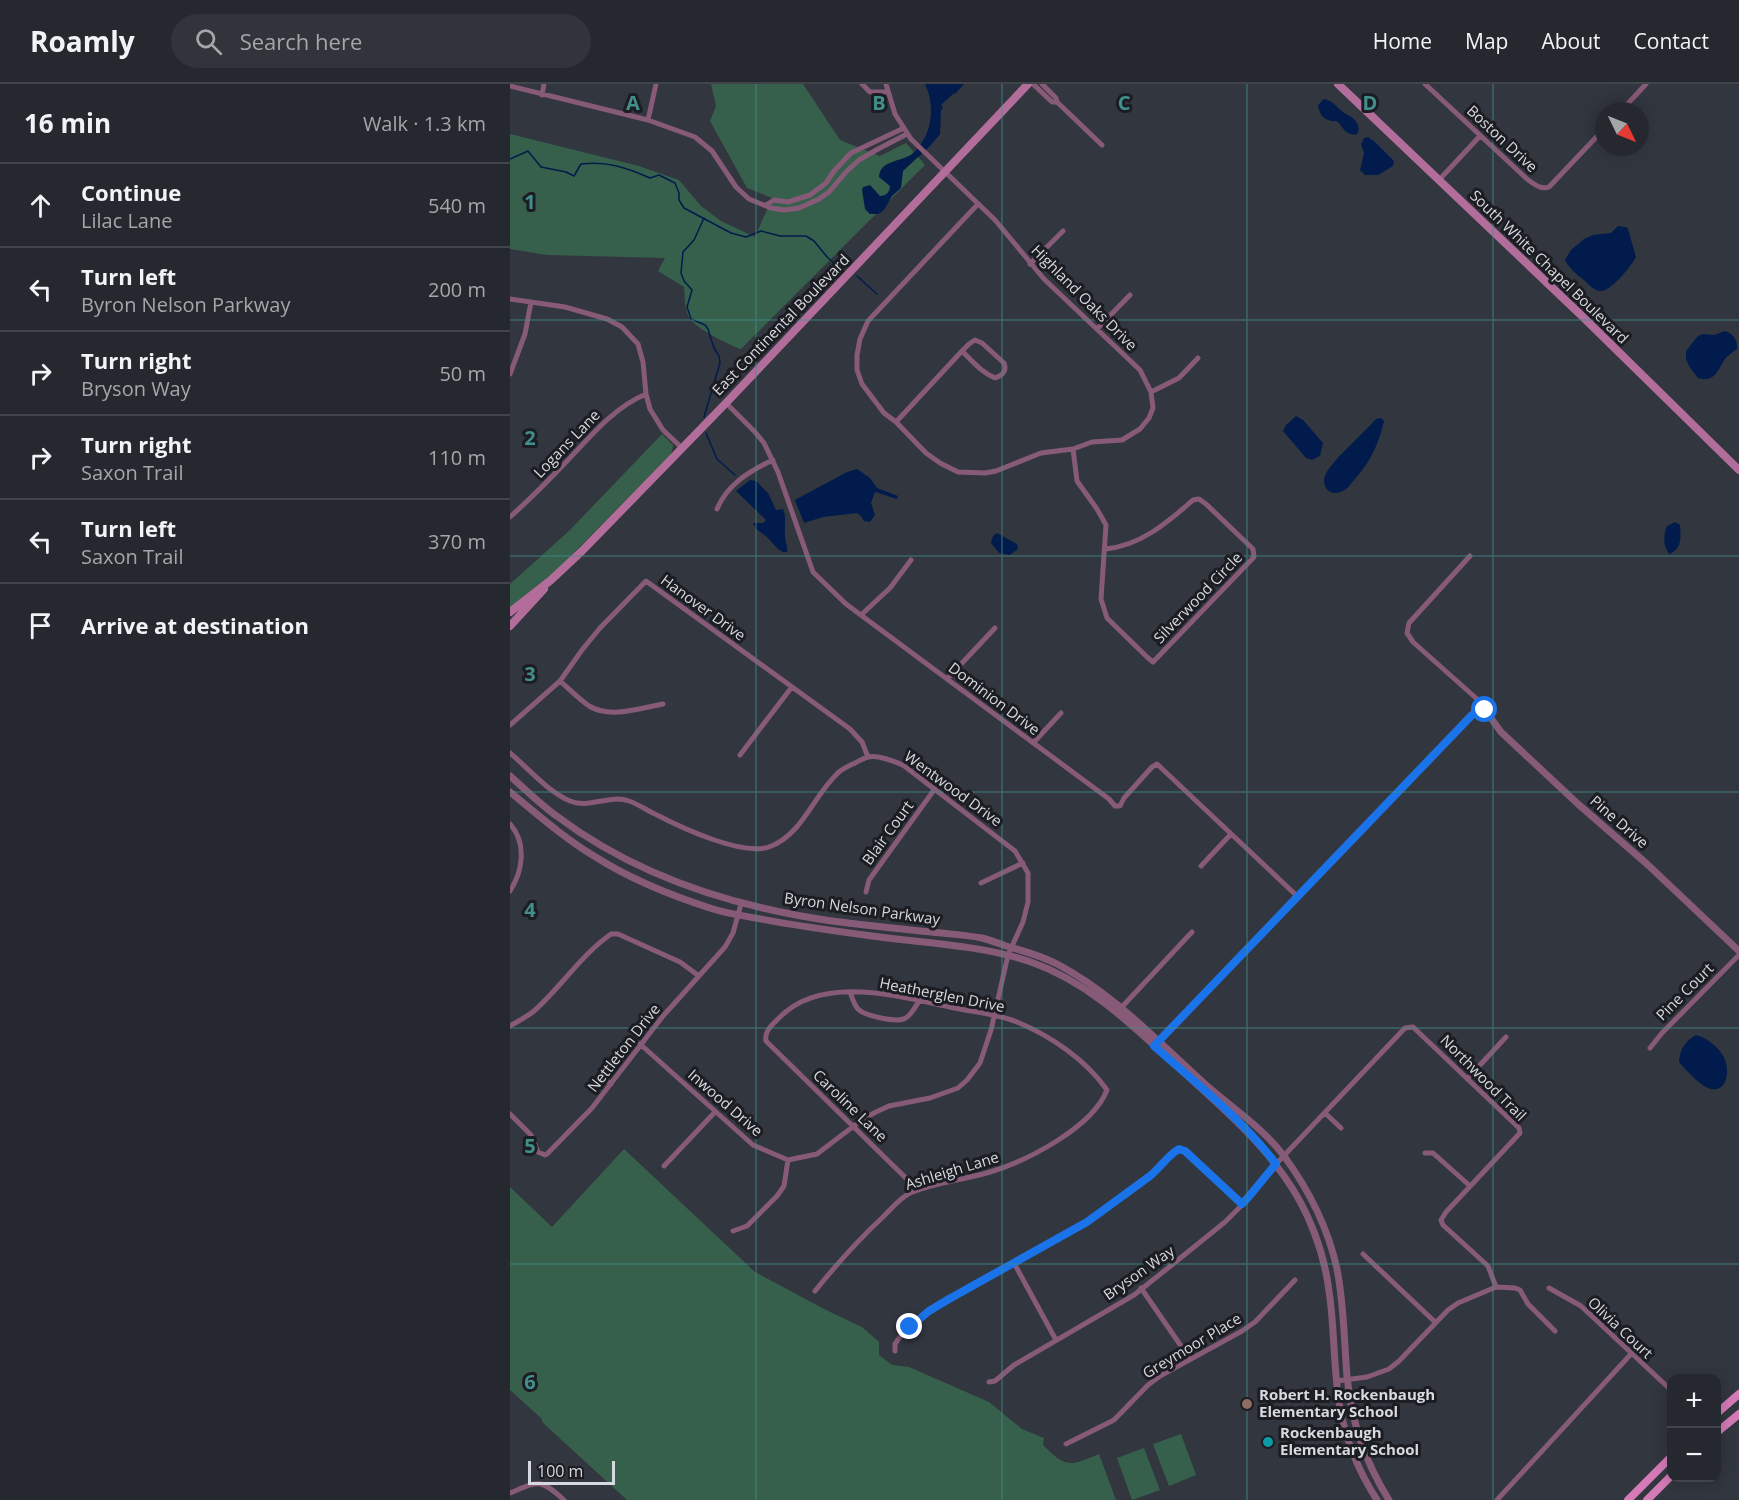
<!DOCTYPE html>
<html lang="en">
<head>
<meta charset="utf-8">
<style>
  :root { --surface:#26282f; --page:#32343b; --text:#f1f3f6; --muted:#a4a6aa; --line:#42444b }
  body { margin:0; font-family:"Open Sans",sans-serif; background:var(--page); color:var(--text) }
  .controls { position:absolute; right:18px; bottom:18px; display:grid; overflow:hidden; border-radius:12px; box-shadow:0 3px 15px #0003 }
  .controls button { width:54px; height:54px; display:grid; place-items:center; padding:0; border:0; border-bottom:2px solid var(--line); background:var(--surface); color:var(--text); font:30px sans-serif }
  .compass { position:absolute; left:1085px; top:18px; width:54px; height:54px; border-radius:50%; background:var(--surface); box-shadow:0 3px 15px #0003; rotate:133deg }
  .scale { position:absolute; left:18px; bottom:15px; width:87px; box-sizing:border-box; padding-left:6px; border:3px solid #d6d9df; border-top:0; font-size:16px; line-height:21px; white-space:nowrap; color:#d6d9df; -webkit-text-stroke:4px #1c1d22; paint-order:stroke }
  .stop { position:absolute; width:18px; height:18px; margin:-14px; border:4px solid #1a73e8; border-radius:50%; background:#fff }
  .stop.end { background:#1a73e8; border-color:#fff; box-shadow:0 2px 6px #0008 }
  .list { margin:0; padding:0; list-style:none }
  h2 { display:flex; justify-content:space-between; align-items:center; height:78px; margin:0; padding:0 24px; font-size:26px }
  h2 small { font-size:20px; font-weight:400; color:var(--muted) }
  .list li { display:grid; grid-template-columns:39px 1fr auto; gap:18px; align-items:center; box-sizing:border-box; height:84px; padding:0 24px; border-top:2px solid var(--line) }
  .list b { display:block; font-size:22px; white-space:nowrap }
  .list p { margin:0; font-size:20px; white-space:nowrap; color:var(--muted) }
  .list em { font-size:20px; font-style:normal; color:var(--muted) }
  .icon { flex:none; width:33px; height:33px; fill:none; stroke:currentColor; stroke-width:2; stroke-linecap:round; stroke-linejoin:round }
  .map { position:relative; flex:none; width:1229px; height:1416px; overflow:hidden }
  header { display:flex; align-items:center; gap:36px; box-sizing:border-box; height:84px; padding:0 30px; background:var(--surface); border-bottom:2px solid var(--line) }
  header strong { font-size:28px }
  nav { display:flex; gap:33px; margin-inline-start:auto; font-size:21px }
  .search { width:420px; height:54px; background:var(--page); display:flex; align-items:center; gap:15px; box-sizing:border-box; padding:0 21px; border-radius:33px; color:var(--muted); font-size:22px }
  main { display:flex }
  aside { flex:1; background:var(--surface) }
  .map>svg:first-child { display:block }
  .green { fill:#36604b }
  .water { fill:#011c4c }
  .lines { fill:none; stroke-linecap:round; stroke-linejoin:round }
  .stream { stroke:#011c4c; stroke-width:1.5 }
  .minor { stroke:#875a77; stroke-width:5 }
  .tertiary { stroke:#875a77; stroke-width:7 }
  .secondary { stroke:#b36d9b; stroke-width:8 }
  .primary { stroke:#d47bb7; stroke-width:8 }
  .route { stroke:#1a73e8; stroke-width:8 }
  .grid { fill:none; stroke:#418f8a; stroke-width:1.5; stroke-opacity:0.55 }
  .education-dot { fill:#8d6e63; stroke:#1c1d22; stroke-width:2 }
  .culture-dot { fill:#0f9aa8; stroke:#1c1d22; stroke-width:2 }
  .labels { text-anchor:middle; stroke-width:6; stroke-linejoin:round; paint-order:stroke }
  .street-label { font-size:15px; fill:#d6d9df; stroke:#1c1d22 }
  .poi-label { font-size:15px; font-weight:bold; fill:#d6d9df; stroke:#1c1d22; text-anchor:start }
  .grid-label { font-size:20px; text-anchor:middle; font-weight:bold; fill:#418f8a; stroke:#1c1d22; stroke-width:6; stroke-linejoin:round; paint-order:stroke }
</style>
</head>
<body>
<header>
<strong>Roamly</strong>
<div class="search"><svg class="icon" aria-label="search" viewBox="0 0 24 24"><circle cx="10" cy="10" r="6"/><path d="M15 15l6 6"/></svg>Search here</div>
<nav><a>Home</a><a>Map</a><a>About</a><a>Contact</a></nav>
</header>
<main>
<aside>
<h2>16 min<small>Walk · 1.3 km</small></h2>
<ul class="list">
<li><svg class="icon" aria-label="ahead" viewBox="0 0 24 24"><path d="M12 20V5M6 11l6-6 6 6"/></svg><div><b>Continue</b><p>Lilac Lane</p></div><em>540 m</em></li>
<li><svg class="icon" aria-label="left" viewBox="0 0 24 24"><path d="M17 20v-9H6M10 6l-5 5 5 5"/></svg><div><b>Turn left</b><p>Byron Nelson Parkway</p></div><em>200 m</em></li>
<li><svg class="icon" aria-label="right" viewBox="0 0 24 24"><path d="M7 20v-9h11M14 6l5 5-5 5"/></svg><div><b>Turn right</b><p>Bryson Way</p></div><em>50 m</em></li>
<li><svg class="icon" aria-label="right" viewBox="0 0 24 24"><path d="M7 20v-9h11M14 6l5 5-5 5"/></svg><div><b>Turn right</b><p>Saxon Trail</p></div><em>110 m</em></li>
<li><svg class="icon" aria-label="left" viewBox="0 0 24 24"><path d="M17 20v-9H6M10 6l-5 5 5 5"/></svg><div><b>Turn left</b><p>Saxon Trail</p></div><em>370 m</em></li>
<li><svg class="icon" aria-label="arrive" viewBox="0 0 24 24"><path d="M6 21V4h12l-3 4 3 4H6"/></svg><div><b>Arrive at destination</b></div></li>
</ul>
</aside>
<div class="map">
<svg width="1229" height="1416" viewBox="0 0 1229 1416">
  <rect width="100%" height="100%" fill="#32363f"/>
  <path class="green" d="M201 0H293L330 56 370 72 396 59 415 81 231 265C219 261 189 246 181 236 174 227 175 213 174 203L148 187 155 174 37 171 0 165V50L129 82 169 96 191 122 211 137 245 153 262 114 237 104 200 37 206 22Z
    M152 350 163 361 162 367 160 371 46 487 0 524V500L59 447Z
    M114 1065 245 1188 316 1226 352 1243 369 1258V1271L382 1281 399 1283 479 1318 512 1345 534 1354 533 1361C557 1385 560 1382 589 1370L606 1416H117L33 1339 31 1334 0 1306V1103L42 1143Z
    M671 1350 686 1391 659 1402 643 1360Z
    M634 1364 650 1406 622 1416 607 1374Z"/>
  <path class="water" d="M415 0H454L445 10 444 9 431 21 433 23 431 27 430 50 420 62 393 87 391 104 382 112 374 126 368 130H360L355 125 352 106 353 103 360 101 370 112C376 112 380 108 380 102L369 93C370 76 391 78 402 70 422 53 426 23 415 0Z
    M814 15C824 17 826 23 833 28 837 31 841 32 845 36 850 42 851 54 840 50 833 48 832 40 826 37 825 37 823 38 822 37 813 36 809 29 808 21Z
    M858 53 865 58 884 77 883 82 868 91H855L850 86 854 69 851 60 854 54Z
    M1108 142 1116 143 1118 145 1126 173C1122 181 1100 209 1090 207 1084 206 1078 200 1074 196 1067 191 1059 184 1055 176L1061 166 1074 155 1083 151 1101 149Z
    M1215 247C1223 249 1228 257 1227 265 1223 268 1218 271 1215 275 1208 286 1205 299 1188 294L1179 282 1176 275V267L1187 253 1192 250 1204 251Z
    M786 332 793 336 813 359 810 372 802 376 796 374 773 347 776 341Z
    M871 334 874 337C869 359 861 377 845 395 842 398 839 403 836 405 821 416 807 402 818 386 831 368 851 352 866 335Z
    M347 385 360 394 367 404 388 412 387 415 365 408 361 419 365 431 360 438 354 437 351 432 347 429 313 433 294 439 285 416 337 388Z
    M240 396 246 397 258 409 266 426 273 425C277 434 274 442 275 452 275 458 278 462 277 468H273L268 465 257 453 246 445 243 439H253L256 436 226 407Z
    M1165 438 1170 441C1171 453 1172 464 1160 470 1153 464 1153 451 1157 442Z
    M487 449 507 460 508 465 500 471 489 469 481 459 483 452Z
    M1186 951C1198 954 1213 966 1216 979 1219 990 1216 1008 1201 1005 1191 1003 1175 985 1169 978 1170 965 1175 957 1186 951Z"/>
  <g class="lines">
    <path class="stream" d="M0 75 18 67 31 83 56 88 64 92 71 80C97 77 115 83 140 94L149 91 165 99 169 109V116L174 124 221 149 236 153 251 147 270 152H296L304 157 318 174 328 182
      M347 192 367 210
      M194 333 210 279 209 272 204 264 198 245 195 241 181 235 177 223 182 206 174 197 171 189 173 168 184 156 194 134
      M196 349 207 375 225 391"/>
    <path class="minor" d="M352 0 360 8H378
      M376 0 385 30 401 55 485 136 534 195 630 286 641 308 643 324 639 334 630 345 612 356 582 358 563 365 531 369 486 387 475 389 448 388 430 379 416 369 386 338 374 329 352 300 347 286V271L350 255 358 237 468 120
      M523 0 542 18H547L592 61
      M532 0 546 14 547 18
      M915 0 1017 95C1024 100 1031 106 1039 103L1094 45
      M0 2 138 36 185 53 202 67 226 103 239 115 261 124 274 126 289 124 309 115 319 108 336 88 349 76 368 65 397 50
      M32 11 34 0
      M1111 27 1136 0
      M138 36 146 0
      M929 96 970 52
      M256 121 264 116 278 118 300 111 316 99 324 87 341 69 394 44
      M520 180 553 147
      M0 215 55 223 97 235 112 243 128 260 133 278 136 310 140 325 153 346 172 364
      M587 245 620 211
      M465 256 472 259 494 279C497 287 493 291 485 294 471 288 462 277 452 267L459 260Z
      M0 290 15 250 21 218
      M641 308 669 294 688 274
      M216 319 245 348 254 359 268 388 303 488 336 520 599 715 605 722H610L614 714 642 683 647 680 787 812
      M386 338 452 267
      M563 365 567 397 587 425 596 441 591 515 597 534 637 573 643 578 744 473 743 465 696 420 689 415 683 416C657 439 630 462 595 465
      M207 425C217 401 239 387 263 376
      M0 433C20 415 39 396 57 377 81 352 103 324 136 310
      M960 472 899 539 897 549 903 558 967 615 975 626
      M351 531 380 504 401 476
      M437 595 485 544
      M50 597C59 605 69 615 79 622 100 635 130 624 153 620
      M0 641 50 597 72 566 90 544 136 497 340 645 352 658 358 673
      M523 659 551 629
      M0 669C19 685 37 707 60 717 79 725 100 710 119 717 128 720 138 727 147 731 172 744 232 772 259 763 291 752 303 713 326 691 331 685 339 682 345 679 349 677 354 674 358 673 369 671 383 677 393 681L505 767 518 789V818L513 838 498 871 481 946 470 979 457 996 448 1004 420 1014 379 1022 366 1028 353 1035 307 1070 278 1076 243 1061 130 960
      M230 671 281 604
      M0 740C17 759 13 787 0 807
      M691 782 721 750
      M471 799 513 779
      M356 808 359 796 424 706
      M340 908C342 913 344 921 348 925 355 932 384 938 394 935 401 932 405 923 409 917
      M610 925 682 848
      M0 942C8 937 17 933 24 927 51 903 71 871 101 850H108L170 878 189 892
      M1140 964 1152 949 1229 871
      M89 991 101 1000
      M957 995 996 953
      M815 1029 831 1044
      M0 1030 21 1051 28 1068 35 1071 37 1070 82 1024 153 932 215 863 223 849 231 820
      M915 1069H923L960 1102
      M154 1082 205 1028
      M223 1147 237 1142 267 1112 274 1102 278 1076
      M853 1170 925 1238
      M504 1179 546 1256
      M631 1204 680 1275
      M1039 1204 1071 1222 1162 1307
      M305 1207C326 1181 348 1156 373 1133 381 1125 390 1114 400 1109 426 1098 454 1096 480 1088 517 1077 583 1043 597 1006 576 976 541 952 507 938 488 930 464 928 444 924 391 913 312 889 269 934 262 941 254 947 256 957L408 1106
      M385 1267V1260L394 1247 419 1227 577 1138 640 1092C649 1084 659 1071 669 1065L675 1067 732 1120
      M827 1297 857 1293 879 1285 889 1277 938 1226 948 1219 986 1203 1005 1204 1010 1206 1018 1220 1045 1247
      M479 1298 485 1297 504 1281 624 1211 658 1184 715 1138 740 1113 748 1100 766 1080 895 944 903 943 1009 1044 1010 1049 936 1128 931 1136 933 1141 978 1182 986 1203
      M556 1360 604 1336 638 1301 650 1292 732 1247 745 1238 785 1196
      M0 1409C29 1397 30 1394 54 1416
      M987 1416 1121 1270"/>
    <path class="tertiary" d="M0 692C16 706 31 721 48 733 128 793 224 823 322 837 355 841 388 845 422 848 438 850 456 851 472 854 480 856 488 859 496 862 514 867 532 872 549 881 605 911 648 958 695 1000 722 1024 752 1043 774 1072 799 1106 818 1144 827 1185 834 1220 834 1256 837 1292 841 1336 855 1378 879 1416
      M0 708C27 730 54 754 84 772 120 795 162 812 203 825 219 830 235 832 251 835 288 842 325 847 362 852 413 859 472 861 521 878 581 899 625 944 671 986 707 1019 745 1051 774 1092 798 1125 814 1167 819 1207 825 1246 823 1285 830 1324 836 1357 849 1388 867 1416
      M645 961 962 631 975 626 991 648 1068 720 1137 780 1229 867"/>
    <path class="secondary" d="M828 0 1073 233 1229 386
      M0 528 41 496 72 467 216 319 518 0
      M0 542 34 505"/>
    <path class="primary" d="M1206 1330 1229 1310
      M1206 1349 1229 1330
      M1118 1416 1162 1372
      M1137 1416 1162 1391"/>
  </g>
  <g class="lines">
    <path class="route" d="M400 1243 419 1227 439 1215 577 1138 640 1092C650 1084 658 1071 669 1065L675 1067 732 1120C744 1108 754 1093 766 1080 732 1035 686 999 644 962L962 631 975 626"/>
  </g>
  <path class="grid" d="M246 0V1416M492 0V1416M737 0V1416M983 0V1416M0 236H1229M0 472H1229M0 708H1229M0 944H1229M0 1180H1229"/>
  <circle class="education-dot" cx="737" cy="1320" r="6"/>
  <circle class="culture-dot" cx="758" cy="1358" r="6"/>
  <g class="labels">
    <g class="street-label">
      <text transform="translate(992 55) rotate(43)" y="5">Boston Drive</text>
      <text transform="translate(1039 183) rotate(44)" y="5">South White Chapel Boulevard</text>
      <text transform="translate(574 214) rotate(45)" y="5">Highland Oaks Drive</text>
      <text transform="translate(271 241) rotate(-46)" y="5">East Continental Boulevard</text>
      <text transform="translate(57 360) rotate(-46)" y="5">Logans Lane</text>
      <text transform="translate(688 514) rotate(-46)" y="5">Silverwood Circle</text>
      <text transform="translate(193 524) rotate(36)" y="5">Hanover Drive</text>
      <text transform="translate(484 615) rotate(37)" y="5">Dominion Drive</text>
      <text transform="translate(443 705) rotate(36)" y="5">Wentwood Drive</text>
      <text transform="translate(1109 738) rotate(41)" y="5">Pine Drive</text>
      <text transform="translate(378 749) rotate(-54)" y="5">Blair Court</text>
      <text transform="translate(352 825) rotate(8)" y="5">Byron Nelson Parkway</text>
      <text transform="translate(1175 908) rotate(-45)" y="5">Pine Court</text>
      <text transform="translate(432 911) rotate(11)" y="5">Heatherglen Drive</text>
      <text transform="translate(114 964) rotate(-52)" y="5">Nettleton Drive</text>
      <text transform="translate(973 994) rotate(45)" y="5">Northwood Trail</text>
      <text transform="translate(215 1019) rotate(41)" y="5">Inwood Drive</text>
      <text transform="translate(340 1022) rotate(44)" y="5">Caroline Lane</text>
      <text transform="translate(442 1087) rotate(-17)" y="5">Ashleigh Lane</text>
      <text transform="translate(629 1189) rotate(-35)" y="5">Bryson Way</text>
      <text transform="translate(1110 1244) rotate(43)" y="5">Olivia Court</text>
      <text transform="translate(682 1262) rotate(-31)" y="5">Greymoor Place</text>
    </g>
    <g class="poi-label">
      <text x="749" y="1316">Robert H. Rockenbaugh<tspan x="749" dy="17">Elementary School</tspan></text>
      <text x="770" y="1354">Rockenbaugh<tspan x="770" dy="17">Elementary School</tspan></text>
    </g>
  </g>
  <g class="grid-label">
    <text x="123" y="26">A</text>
    <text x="369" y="26">B</text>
    <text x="614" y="26">C</text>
    <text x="860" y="26">D</text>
    <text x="20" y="125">1</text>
    <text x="20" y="361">2</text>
    <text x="20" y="597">3</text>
    <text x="20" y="833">4</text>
    <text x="20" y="1069">5</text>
    <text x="20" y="1305">6</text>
  </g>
</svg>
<div class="controls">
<button>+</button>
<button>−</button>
</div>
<svg class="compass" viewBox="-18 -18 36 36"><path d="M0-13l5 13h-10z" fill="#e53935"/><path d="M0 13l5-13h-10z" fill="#a4a6aa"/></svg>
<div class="scale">100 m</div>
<div class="stop" style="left:975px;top:626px"></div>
<div class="stop end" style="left:400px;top:1243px"></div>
</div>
</main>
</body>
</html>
